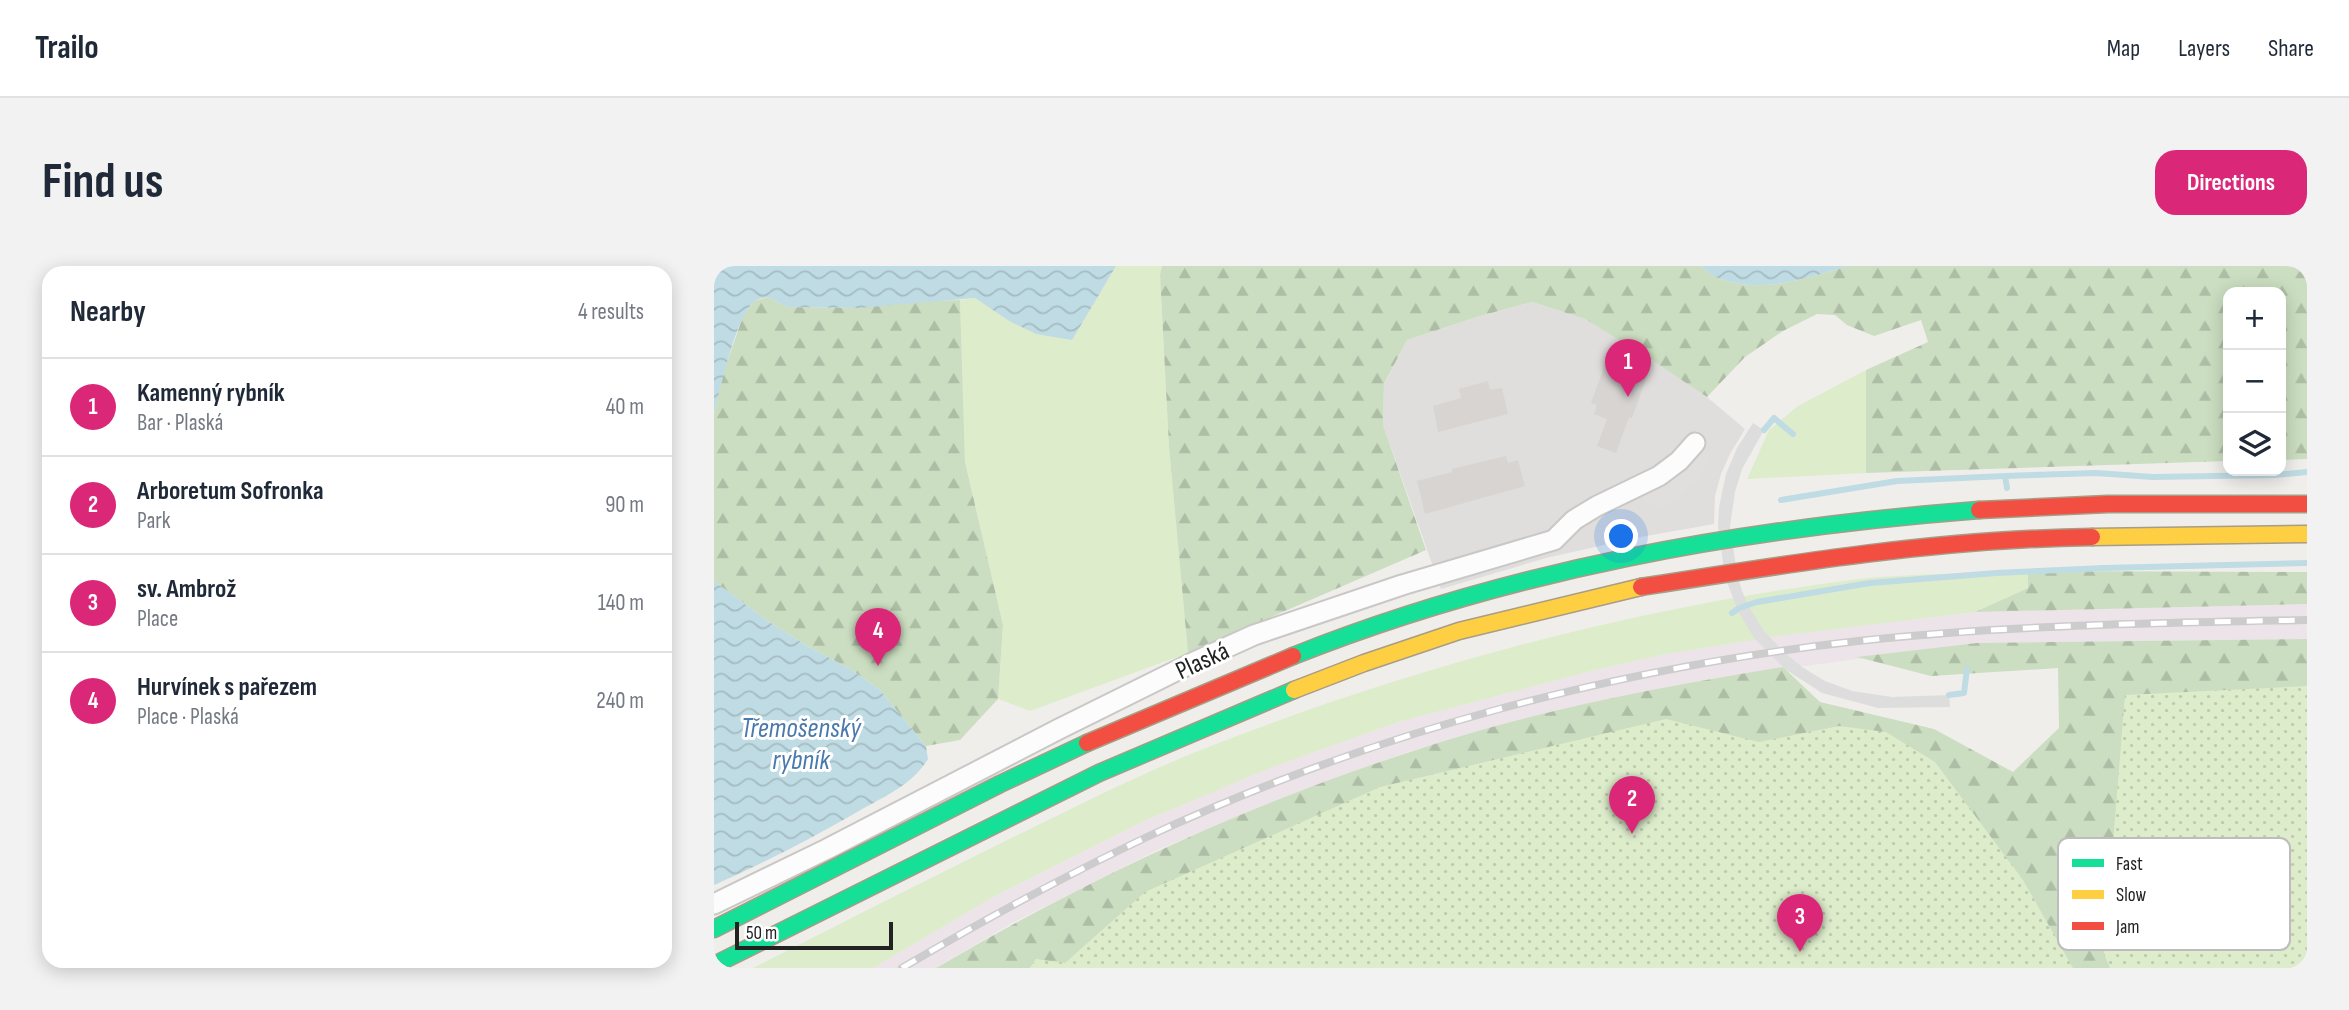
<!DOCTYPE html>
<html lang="en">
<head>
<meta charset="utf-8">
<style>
  :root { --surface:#fff; --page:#f2f2f3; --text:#1f2937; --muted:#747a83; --line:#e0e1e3; --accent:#db2777 }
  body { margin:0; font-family:"Sofia Sans Condensed",sans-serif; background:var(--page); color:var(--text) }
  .controls { position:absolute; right:21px; top:21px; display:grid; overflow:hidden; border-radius:14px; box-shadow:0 4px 18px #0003 }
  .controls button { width:63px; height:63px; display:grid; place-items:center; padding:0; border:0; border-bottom:2px solid var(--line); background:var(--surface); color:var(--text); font:35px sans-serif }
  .scale { position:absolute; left:21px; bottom:18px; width:158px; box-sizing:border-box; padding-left:7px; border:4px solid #222; border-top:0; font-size:19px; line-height:24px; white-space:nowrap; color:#222; -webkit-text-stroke:5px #fff; paint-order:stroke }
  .you { position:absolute; left:908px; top:271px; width:24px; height:24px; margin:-18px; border:5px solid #fff; border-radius:50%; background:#1a73e8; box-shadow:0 0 0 10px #1a73e833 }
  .badge { display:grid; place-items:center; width:46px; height:46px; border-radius:50%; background:var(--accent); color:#fff; font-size:23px; font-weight:700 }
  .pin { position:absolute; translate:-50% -58px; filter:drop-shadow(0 2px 4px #0008) }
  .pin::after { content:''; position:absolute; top:37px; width:24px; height:21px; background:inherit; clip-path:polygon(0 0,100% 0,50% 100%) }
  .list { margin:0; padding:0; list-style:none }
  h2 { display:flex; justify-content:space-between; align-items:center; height:91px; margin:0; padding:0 28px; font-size:30px }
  h2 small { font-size:23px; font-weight:400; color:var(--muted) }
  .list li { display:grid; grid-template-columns:46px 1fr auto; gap:21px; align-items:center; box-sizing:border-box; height:98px; padding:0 28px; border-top:2px solid var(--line) }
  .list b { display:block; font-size:26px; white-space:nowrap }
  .list p { margin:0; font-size:23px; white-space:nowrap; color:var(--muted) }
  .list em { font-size:23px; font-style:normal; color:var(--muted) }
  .icon { flex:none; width:38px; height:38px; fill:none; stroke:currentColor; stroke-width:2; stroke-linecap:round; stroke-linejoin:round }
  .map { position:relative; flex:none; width:1593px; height:702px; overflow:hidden; border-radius:21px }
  header { display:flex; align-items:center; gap:42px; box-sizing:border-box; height:98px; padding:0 35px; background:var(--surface); border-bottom:2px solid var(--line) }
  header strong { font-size:33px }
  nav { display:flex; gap:38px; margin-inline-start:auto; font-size:24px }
  .intro { display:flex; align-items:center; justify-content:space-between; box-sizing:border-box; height:168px; padding:0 42px }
  h1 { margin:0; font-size:49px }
  .button { padding:18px 32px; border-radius:21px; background:var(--accent); color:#fff; font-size:24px; font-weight:700 }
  main { display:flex; gap:42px; padding:0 42px }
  aside { flex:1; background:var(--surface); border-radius:21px; box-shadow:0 4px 18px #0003 }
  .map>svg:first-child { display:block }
  .residential { fill:#dfdedc }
  .railway { fill:#ede4e9 }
  .grass { fill:#ddeccb }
  .forest { fill:url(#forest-firs) }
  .garden { fill:url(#garden-dots) }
  .parking { fill:#e0dfde }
  .water { fill:url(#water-waves) }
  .pier { fill:#dedddd }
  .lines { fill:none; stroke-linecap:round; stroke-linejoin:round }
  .stream { stroke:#bfdbe3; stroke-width:6 }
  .building { fill:#d7d4d2 }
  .street-casing { stroke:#c9c8c7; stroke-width:23 }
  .fast-casing { stroke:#a79c86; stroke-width:19 }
  .slow-casing { stroke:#a79c86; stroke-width:19 }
  .jam-casing { stroke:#a79c86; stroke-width:19 }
  .street { stroke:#fdfcfc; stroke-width:19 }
  .fast { stroke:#16e098; stroke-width:16 }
  .slow { stroke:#ffcf43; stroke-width:16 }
  .jam { stroke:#f24e42; stroke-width:16 }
  .rail-casing { stroke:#ccc; stroke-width:8 }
  .rail { stroke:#fff; stroke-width:5; stroke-dasharray:16; stroke-linecap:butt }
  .labels { text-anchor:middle; stroke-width:6; stroke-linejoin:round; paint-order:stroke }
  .street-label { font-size:26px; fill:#222; stroke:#fff }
  .water-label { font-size:28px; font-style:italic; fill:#4a7aab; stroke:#fff }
  .key { fill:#fff; stroke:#bdbdbd; stroke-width:2 }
  .key-label { font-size:19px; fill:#222 }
</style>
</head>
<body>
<header>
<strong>Trailo</strong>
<nav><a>Map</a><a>Layers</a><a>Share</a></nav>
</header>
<div class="intro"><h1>Find us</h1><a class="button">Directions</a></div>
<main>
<aside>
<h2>Nearby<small>4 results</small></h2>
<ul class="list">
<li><span class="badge">1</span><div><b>Kamenný rybník</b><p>Bar · Plaská</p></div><em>40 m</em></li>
<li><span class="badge">2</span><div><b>Arboretum Sofronka</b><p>Park</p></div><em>90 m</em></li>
<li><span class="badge">3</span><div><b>sv. Ambrož</b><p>Place</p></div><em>140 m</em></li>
<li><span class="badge">4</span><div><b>Hurvínek s pařezem</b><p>Place · Plaská</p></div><em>240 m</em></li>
</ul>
</aside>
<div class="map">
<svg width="1593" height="702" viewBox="0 0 1593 702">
  <defs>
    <pattern id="forest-firs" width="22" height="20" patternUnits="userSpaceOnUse" patternTransform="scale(1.75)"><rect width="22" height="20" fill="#cbdec1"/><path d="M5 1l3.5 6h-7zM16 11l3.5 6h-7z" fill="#aebea6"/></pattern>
    <pattern id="garden-dots" width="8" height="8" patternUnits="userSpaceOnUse" patternTransform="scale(1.75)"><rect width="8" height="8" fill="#ddeccb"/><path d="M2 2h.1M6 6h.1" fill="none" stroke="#bdcaae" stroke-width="1.8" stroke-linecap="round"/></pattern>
    <pattern id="water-waves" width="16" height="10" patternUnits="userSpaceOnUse" patternTransform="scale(1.75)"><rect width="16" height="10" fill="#bfdbe3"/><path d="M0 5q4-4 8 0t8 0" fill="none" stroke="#a4bcc2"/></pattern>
  </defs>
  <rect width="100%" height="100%" fill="#f0eeeb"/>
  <path class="residential" d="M818 36 871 53 936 93 993 131 1031 163 1016 188 1007 208 1001 230 1000 258 921 272 832 292 727 323 669 159 670 119 693 74 766 50Z"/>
  <path class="railway" d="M1593 338V373L1262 377 1003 412 787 460 694 486 568 532 443 584 300 656 221 702H159L279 631 430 555 496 527 556 502 684 456 885 403 947 389 1064 370 1261 346Z"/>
  <path class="grass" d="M402 0H448L446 9 455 181 474 387 316 445 284 433 289 359 251 196 246 34 261 32 295 55 357 74Z
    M1152 104V207L1033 213 1055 164 1084 140Z
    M1314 305V322L1261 346 1064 370 947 389 885 403 684 456 556 502 430 555 279 631 159 702H39C132 655 224 608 318 562 377 533 435 504 497 480 705 399 923 341 1145 313 1200 307 1258 308 1314 305Z"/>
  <path class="forest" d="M448 0H986C992 4 998 9 1004 12 1047 29 1093 12 1134 0H1593V193L1567 194V26H1514V195L1152 207V104L1214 76 1207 54 1160 70 1133 59 1121 49 1103 48 1069 65 1031 91 993 131 936 93 871 53 818 36 766 50 693 74 670 118 669 159 712 284 474 387 455 181 446 9Z
    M54 31 73 41 143 42 186 36 246 34 251 196 289 359 284 433 246 474 212 480 166 424 138 404 95 381 55 356 0 315V147L9 108 29 50 40 35Z
    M1314 305 1593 306V338L1261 346 1314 322Z
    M1593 373V702H353L322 693 316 702H222C374 613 525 542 693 487 814 446 943 421 1069 401L1106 436 1220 463 1299 506 1345 462 1344 402 1217 410 1143 391 1263 377Z"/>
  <path class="garden" d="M1593 420V702H1396L1390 688 1411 429Z
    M952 453 1045 476 1125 460 1172 466 1221 496 1309 614 1359 702H316L322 693 351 697 431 626 666 521Z"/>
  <path class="parking" d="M981 177 998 190 985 213 965 231 948 242 933 237 926 220Z"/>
  <path class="water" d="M0 0H402L358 74 322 68 295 55 261 32 144 42 73 41 54 31C49 32 42 33 39 37 21 53 7 122 0 147Z
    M986 0H1134C1093 12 1047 29 1004 12 998 10 992 4 986 0Z
    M0 315 55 356 95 381 138 404 166 424 212 480 214 493C198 519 171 530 145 545 98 572 50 597 0 619Z"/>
  <path class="pier" d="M1039 157 1050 164 1028 203 1021 226 1016 260 1023 308 1028 325 1034 339 1050 365 1070 386 1088 401 1111 415 1138 425 1178 431 1235 429 1236 441 1164 442 1108 427 1071 403 1040 372 1024 345 1011 311 1004 260 1005 241 1012 208 1023 182Z"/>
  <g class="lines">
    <path class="stream" d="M1050 164 1060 152 1079 168
      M1293 222 1291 210 1382 207 1439 211 1561 209 1593 206
      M1067 234 1183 215 1291 210
      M1018 347 1025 342 1043 336 1156 317 1282 307 1390 302 1593 297
      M1235 429 1250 427 1253 403"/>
  </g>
  <path class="building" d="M893 93 934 108 918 152 915 151 902 187 883 180 893 153 880 148 883 139 877 137Z
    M774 115 776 124 788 122 794 148 724 166 719 140 747 132 745 123Z
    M792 190 794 197 804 194 811 220 711 248 703 215 738 206V203Z"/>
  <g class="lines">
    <g class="street-casing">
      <path id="street" d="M0 638 113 583 345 463 476 398 540 369 688 319 840 274 860 254 883 240 945 210 965 195 981 177"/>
    </g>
    <g class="fast-casing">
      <path id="fast" d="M579 390C797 303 1031 262 1265 244
        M0 663 286 518 373 477
        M0 699 385 507 580 424"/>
    </g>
    <g class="slow-casing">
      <path id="slow" d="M1378 271 1593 268
        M580 424 650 397 745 365 927 321"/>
    </g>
    <g class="jam-casing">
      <path id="jam" d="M1265 244 1394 238H1593
        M927 321C1077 297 1226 273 1378 271
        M373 477 579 390"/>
    </g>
    <use href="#street" class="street"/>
    <use href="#fast" class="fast"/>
    <use href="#slow" class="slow"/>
    <use href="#jam" class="jam"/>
    <g class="rail-casing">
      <path id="rail" d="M188 702C268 655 350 610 435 570 657 467 901 402 1144 375 1293 359 1443 357 1593 354"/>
    </g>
    <use href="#rail" class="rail"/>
  </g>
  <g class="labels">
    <g class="street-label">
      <text transform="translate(488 394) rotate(-25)" y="9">Plaská</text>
    </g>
    <g class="water-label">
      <text x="87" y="471">Třemošenský<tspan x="87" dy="32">rybník</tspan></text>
    </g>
  </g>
  <rect x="1344" y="572" width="232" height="112" rx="10" class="key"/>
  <rect x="1358" y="593" width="32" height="8" fill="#16e098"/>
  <rect x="1358" y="624" width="32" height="9" fill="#ffcf43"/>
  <rect x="1358" y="656" width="32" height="8" fill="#f24e42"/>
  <g class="key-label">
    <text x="1402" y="604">Fast</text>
    <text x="1402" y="635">Slow</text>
    <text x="1402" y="667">Jam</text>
  </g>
</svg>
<div class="controls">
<button>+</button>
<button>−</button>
<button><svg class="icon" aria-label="layers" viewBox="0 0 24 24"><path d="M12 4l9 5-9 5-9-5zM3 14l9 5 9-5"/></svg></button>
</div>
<div class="scale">50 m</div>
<div class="you"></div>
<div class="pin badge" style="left:914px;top:131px">1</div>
<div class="pin badge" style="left:918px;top:568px">2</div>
<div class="pin badge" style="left:1086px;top:686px">3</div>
<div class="pin badge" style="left:164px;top:400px">4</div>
</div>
</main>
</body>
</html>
